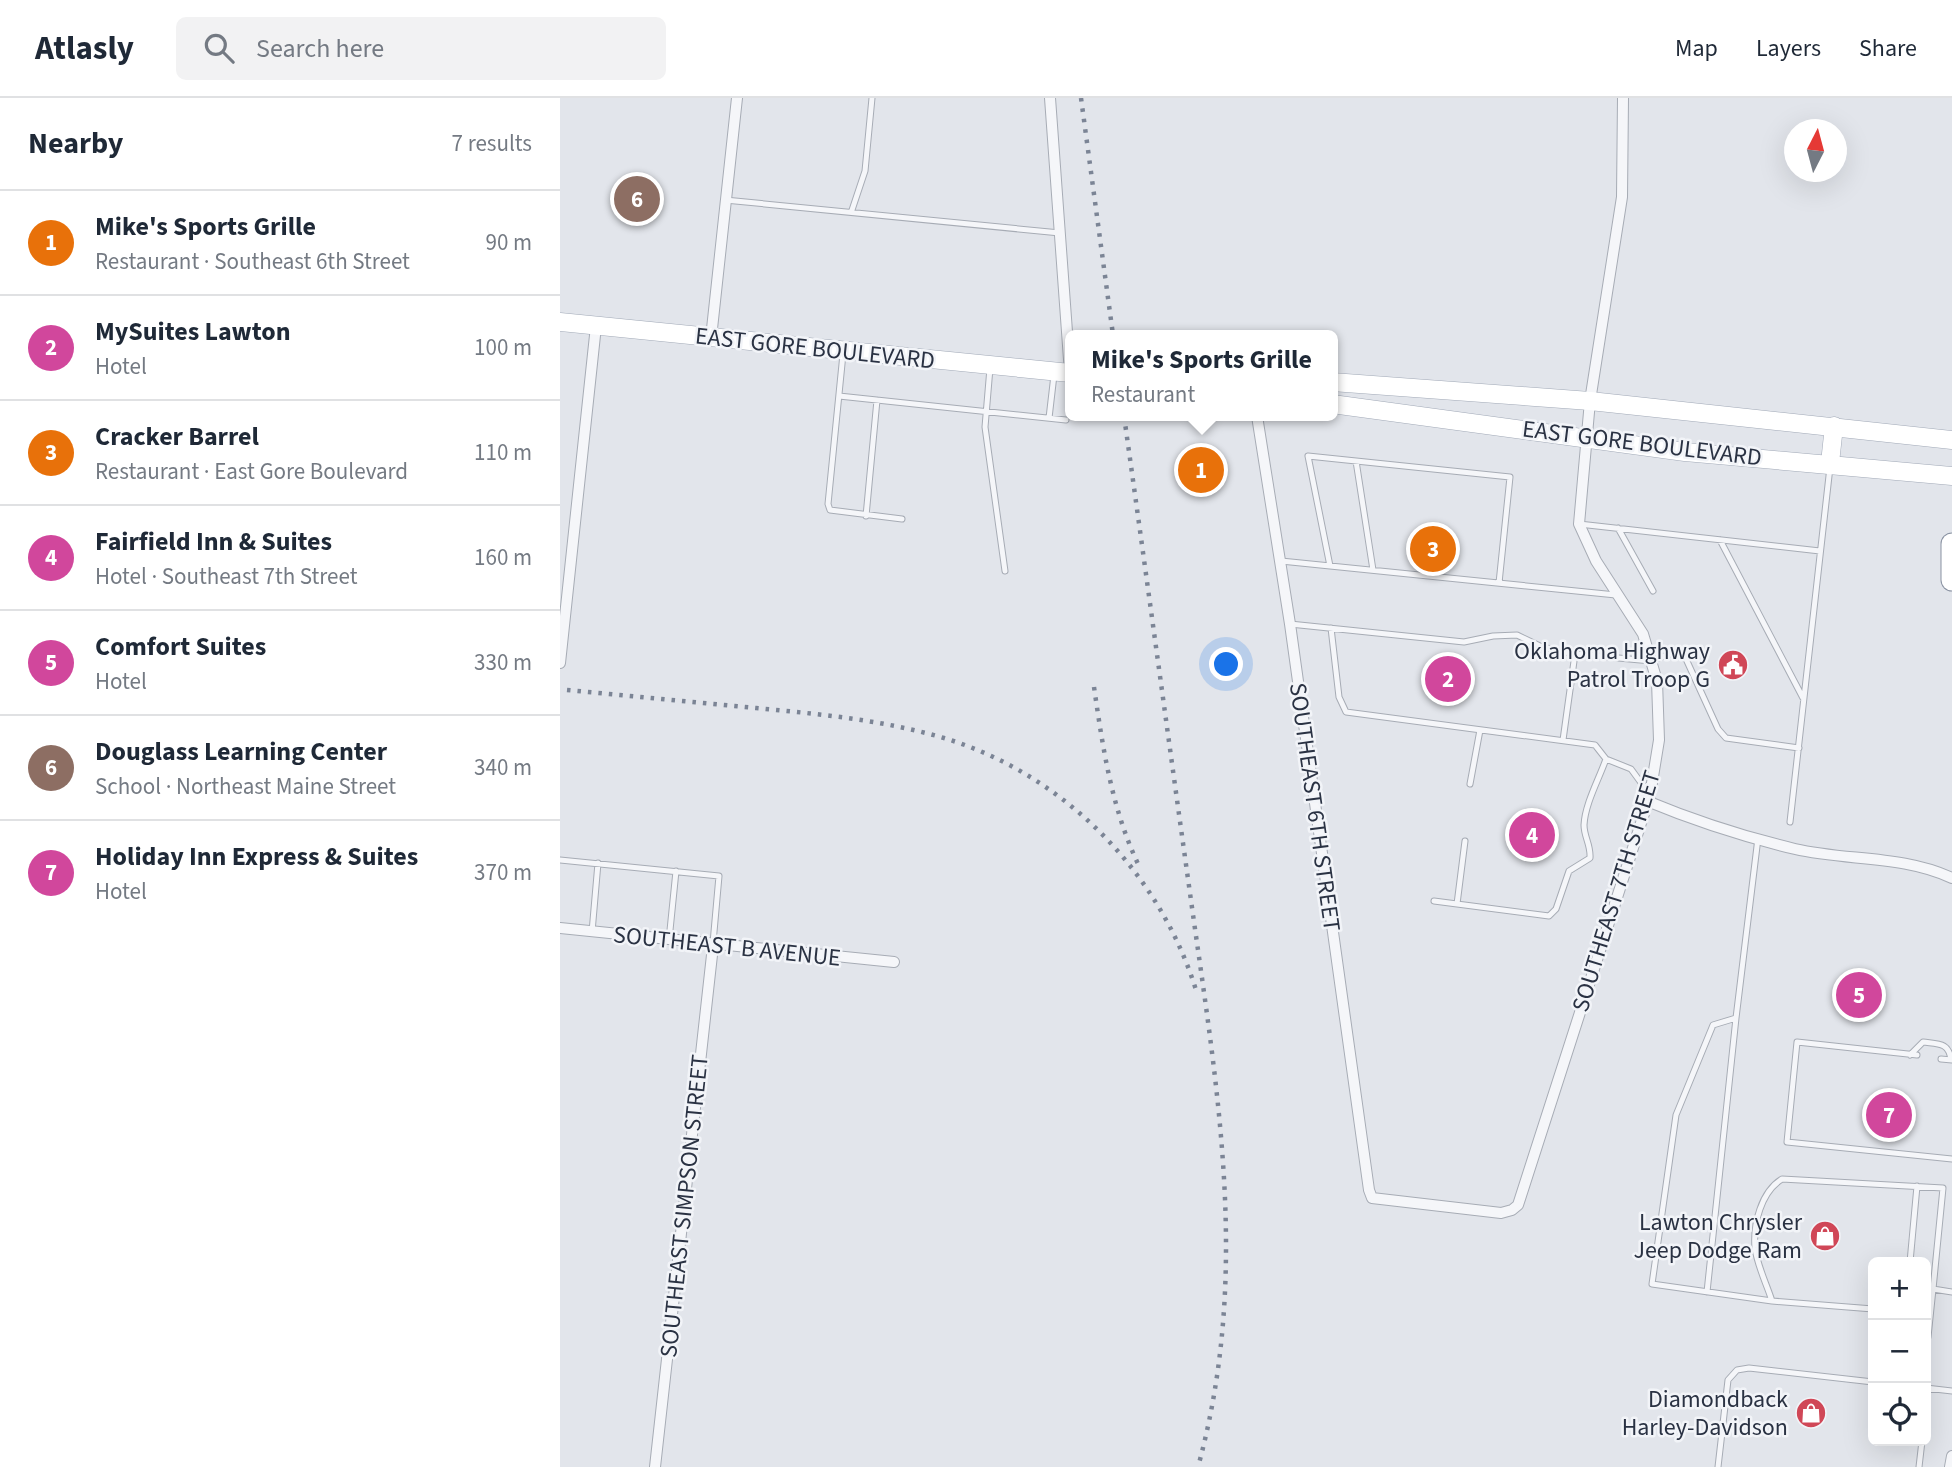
<!DOCTYPE html>
<html lang="en">
<head>
<meta charset="utf-8">
<style>
  :root { --surface:#fff; --page:#f2f2f3; --text:#1f2937; --muted:#747a83; --line:#e0e1e3; --accent:#0f766e }
  body { margin:0; font-family:"Source Sans 3",sans-serif; background:var(--page); color:var(--text) }
  .controls { position:absolute; right:21px; bottom:21px; display:grid; overflow:hidden; border-radius:10px; box-shadow:0 7px 28px #0002 }
  .controls button { width:63px; height:63px; display:grid; place-items:center; padding:0; border:0; border-bottom:2px solid var(--line); background:var(--surface); color:var(--text); font:35px sans-serif }
  .compass { position:absolute; left:1224px; top:21px; width:63px; height:63px; border-radius:50%; background:var(--surface); box-shadow:0 7px 28px #0002; rotate:6deg }
  .you { position:absolute; left:667px; top:567px; width:24px; height:24px; margin:-18px; border:5px solid #fff; border-radius:50%; background:#1a73e8; box-shadow:0 0 0 10px #1a73e833 }
  .badge { display:grid; place-items:center; width:46px; height:46px; border-radius:50%; background:var(--accent); color:#fff; font-size:23px; font-weight:700 }
  .pin { position:absolute; translate:-50% -50%; border:4px solid #fff; box-shadow:0 2px 7px #0006 }
  .popup { position:absolute; left:505px; top:232px; width:273px; height:91px; box-sizing:border-box; display:grid; place-content:center; border-radius:10px; background:var(--surface); filter:drop-shadow(0 2px 5px #0005); font-size:23px; white-space:nowrap; color:var(--muted) }
  .popup b { font-size:26px; color:var(--text) }
  .popup::after { content:''; position:absolute; left:50%; top:100%; margin-left:-14px; border:14px solid transparent; border-top-color:var(--surface) }
  .list { margin:0; padding:0; list-style:none }
  h2 { display:flex; justify-content:space-between; align-items:center; height:91px; margin:0; padding:0 28px; font-size:30px }
  h2 small { font-size:23px; font-weight:400; color:var(--muted) }
  .list li { display:grid; grid-template-columns:46px 1fr auto; gap:21px; align-items:center; box-sizing:border-box; height:105px; padding:0 28px; border-top:2px solid var(--line) }
  .list b { display:block; font-size:26px; white-space:nowrap }
  .list p { margin:0; font-size:23px; white-space:nowrap; color:var(--muted) }
  .list em { font-size:23px; font-style:normal; color:var(--muted) }
  .icon { flex:none; width:38px; height:38px; fill:none; stroke:currentColor; stroke-width:2; stroke-linecap:round; stroke-linejoin:round }
  .map { position:relative; flex:none; width:1392px; height:1369px; overflow:hidden }
  header { display:flex; align-items:center; gap:42px; box-sizing:border-box; height:98px; padding:0 35px; background:var(--surface); border-bottom:2px solid var(--line) }
  header strong { font-size:33px }
  nav { display:flex; gap:38px; margin-inline-start:auto; font-size:24px }
  .search { width:490px; height:63px; background:var(--page); display:flex; align-items:center; gap:18px; box-sizing:border-box; padding:0 24px; border-radius:10px; color:var(--muted); font-size:26px }
  main { display:flex }
  aside { flex:1; background:var(--surface) }
  .map>svg:first-child { display:block }
  .lines { fill:none; stroke-linecap:round; stroke-linejoin:round }
  .lane-casing { stroke:#a7acb5; stroke-width:7 }
  .street-casing { stroke:#a7acb5; stroke-width:12 }
  .primary-casing { stroke:#a1a9b7; stroke-width:19 }
  .highway-casing { stroke:#8992a2; stroke-width:23 }
  .lane { stroke:#f5f6f9; stroke-width:5 }
  .street { stroke:#f5f6f9; stroke-width:10 }
  .primary { stroke:#fff; stroke-width:18 }
  .highway { stroke:#fff; stroke-width:21 }
  .rail { stroke:#7b8495; stroke-width:4.5; stroke-dasharray:3.5 7; stroke-linecap:butt }
  .labels { text-anchor:middle; stroke-width:5; stroke-linejoin:round; paint-order:stroke }
  .street-label { font-size:24px; fill:#2a3243; stroke:#f2f4f8 }
  .poi-label { font-size:24px; fill:#2a3243; stroke:#f2f4f8; text-anchor:end }
</style>
</head>
<body>
<header>
<strong>Atlasly</strong>
<div class="search"><svg class="icon" aria-label="search" viewBox="0 0 24 24"><circle cx="10" cy="10" r="6"/><path d="M15 15l6 6"/></svg>Search here</div>
<nav><a>Map</a><a>Layers</a><a>Share</a></nav>
</header>
<main>
<aside>
<h2>Nearby<small>7 results</small></h2>
<ul class="list">
<li><span class="badge" style="background:#e8710a">1</span><div><b>Mike's Sports Grille</b><p>Restaurant · Southeast 6th Street</p></div><em>90 m</em></li>
<li><span class="badge" style="background:#d1479c">2</span><div><b>MySuites Lawton</b><p>Hotel</p></div><em>100 m</em></li>
<li><span class="badge" style="background:#e8710a">3</span><div><b>Cracker Barrel</b><p>Restaurant · East Gore Boulevard</p></div><em>110 m</em></li>
<li><span class="badge" style="background:#d1479c">4</span><div><b>Fairfield Inn &amp; Suites</b><p>Hotel · Southeast 7th Street</p></div><em>160 m</em></li>
<li><span class="badge" style="background:#d1479c">5</span><div><b>Comfort Suites</b><p>Hotel</p></div><em>330 m</em></li>
<li><span class="badge" style="background:#8d6e63">6</span><div><b>Douglass Learning Center</b><p>School · Northeast Maine Street</p></div><em>340 m</em></li>
<li><span class="badge" style="background:#d1479c">7</span><div><b>Holiday Inn Express &amp; Suites</b><p>Hotel</p></div><em>370 m</em></li>
</ul>
</aside>
<div class="map">
<svg width="1392" height="1369" viewBox="0 0 1392 1369">
  <rect width="100%" height="100%" fill="#e2e5eb"/>
  <g class="lines">
    <g class="lane-casing">
      <path id="lane" d="M165 102 500 135
        M292 112 305 73 312 0
        M283 256 268 406 270 412 342 421
        M430 270 425 329 445 473
        M279 298 506 322
        M489 320 494 277
        M796 363 813 472
        M306 418 317 302
        M1019 426 1260 453
        M1058 430 1093 493
        M1160 442 1243 600
        M721 463 1056 497
        M770 468 748 358 950 379 939 485
        M730 526 904 544 933 538 957 537 982 549 1015 556 1091 563 1113 555 1126 561 1158 631 1166 640 1239 650
        M771 530 779 599 786 614 1035 647 1046 661 1071 671 1090 697
        M1003 642 1015 556
        M910 686 920 632
        M1230 724 1270 369
        M1198 740 1176 920 1153 927 1116 1017 1092 1186 1212 1203
        M0 762 159 778 153 845
        M874 803 989 818 996 811 1009 773 1030 760C1031 747 1024 739 1024 727 1025 706 1039 681 1046 661
        M897 806 905 743
        M32 834 38 765
        M109 842 116 773
        M1350 957 1363 944C1378 946 1389 944 1391 962
        M1357 957 1237 944 1227 1044 1392 1061
        M1381 961 1392 962
        M1350 1164 1357 1088
        M1147 1194 1176 920
        M1313 1211 1212 1203C1207 1187 1197 1167 1195 1150 1193 1126 1201 1094 1222 1081L1383 1090 1373 1191 1366 1193
        M1368 1239 1373 1191 1392 1194
        M1366 1290 1392 1293
        M1366 1307 1368 1290
        M1158 1369 1168 1282 1177 1272 1189 1270 1313 1284
        M1359 1369 1362 1343"/>
    </g>
    <g class="street-casing">
      <path id="street" d="M490 0 510 275
        M151 240 177 0
        M697 318 730 526 809 1092 812 1100 941 1115 952 1112 958 1107 1090 697 1099 642 1097 583 1083 536 1036 463 1019 426 1030 303 1062 99 1063 0
        M0 565 36 228
        M1087 703C1135 723 1185 739 1235 751 1287 763 1343 757 1392 780
        M0 830 334 864
        M95 1369 153 848
        M1390 1369 1392 1358"/>
    </g>
    <g class="primary-casing">
      <path id="primary" d="M0 224 510 275
        M772 284 1030 303 1392 342
        M772 306 1125 354 1392 378
        M1270 365 1274 328"/>
    </g>
    <g class="highway-casing">
      <path id="highway" d="M1392 446V482"/>
    </g>
    <use href="#lane" class="lane"/>
    <use href="#street" class="street"/>
    <use href="#primary" class="primary"/>
    <use href="#highway" class="highway"/>
    <path class="rail" d="M521 0 553 237
      M564 318C586 474 607 631 629 788 656 985 692 1172 638 1369
      M534 589C543 651 552 713 580 770
      M7 592C70 598 133 604 196 610 259 616 323 622 384 640 503 676 599 773 636 892"/>
  </g>
  <defs>
    <g id="civic-disc" transform="scale(1.575)"><circle r="9.5" fill="#d04757" stroke="#f2f4f8"/><path d="M-.6-6.5H3V-4.5H.6V-3L4-1V1h2V6H-6V1h2V-1L-.6-3ZM-1.2 2.5V6h2.4V2.5Z" fill="#fff"/></g>
    <g id="shop-disc" transform="scale(1.575)"><circle r="9.5" fill="#d04757" stroke="#f2f4f8"/><path d="M-5-2.5h2.3a2.7 3.5 0 0 1 5.4 0H5L5.5 6h-11ZM-1.5-2.5h3a1.5 2.3 0 0 0-3 0Z" fill="#fff"/></g>
  </defs>
  <g fill-rule="evenodd">
    <use href="#civic-disc" x="1173" y="567"/>
    <use href="#shop-disc" x="1265" y="1138"/>
    <use href="#shop-disc" x="1251" y="1315"/>
  </g>
  <g class="labels">
    <g class="street-label">
      <text transform="translate(255 250) rotate(6)" y="8">EAST GORE BOULEVARD</text>
      <text transform="translate(1082 345) rotate(7)" y="8">EAST GORE BOULEVARD</text>
      <text transform="translate(755 709) rotate(82)" y="8">SOUTHEAST 6TH STREET</text>
      <text transform="translate(1056 793) rotate(-73)" y="8">SOUTHEAST 7TH STREET</text>
      <text transform="translate(167 848) rotate(6)" y="8">SOUTHEAST B AVENUE</text>
      <text transform="translate(124 1108) rotate(-84)" y="8">SOUTHEAST SIMPSON STREET</text>
    </g>
    <g class="poi-label">
      <text x="1150" y="561">Oklahoma Highway<tspan x="1150" dy="28">Patrol Troop G</tspan></text>
      <text x="1242" y="1132">Lawton Chrysler<tspan x="1242" dy="28">Jeep Dodge Ram</tspan></text>
      <text x="1228" y="1309">Diamondback<tspan x="1228" dy="28">Harley-Davidson</tspan></text>
    </g>
  </g>
</svg>
<div class="controls">
<button>+</button>
<button>−</button>
<button><svg class="icon" aria-label="locate" viewBox="0 0 24 24"><circle cx="12" cy="12" r="6"/><path d="M12 2v4M12 18v4M2 12h4M18 12h4"/></svg></button>
</div>
<svg class="compass" viewBox="-18 -18 36 36"><path d="M0-13l5 13h-10z" fill="#e53935"/><path d="M0 13l5-13h-10z" fill="#747a83"/></svg>
<div class="you"></div>
<div class="pin badge" style="left:641px;top:372px;background:#e8710a">1</div>
<div class="popup"><b>Mike's Sports Grille</b>Restaurant</div>
<div class="pin badge" style="left:888px;top:581px;background:#d1479c">2</div>
<div class="pin badge" style="left:873px;top:451px;background:#e8710a">3</div>
<div class="pin badge" style="left:972px;top:737px;background:#d1479c">4</div>
<div class="pin badge" style="left:1299px;top:897px;background:#d1479c">5</div>
<div class="pin badge" style="left:77px;top:101px;background:#8d6e63">6</div>
<div class="pin badge" style="left:1329px;top:1017px;background:#d1479c">7</div>
</div>
</main>
</body>
</html>
